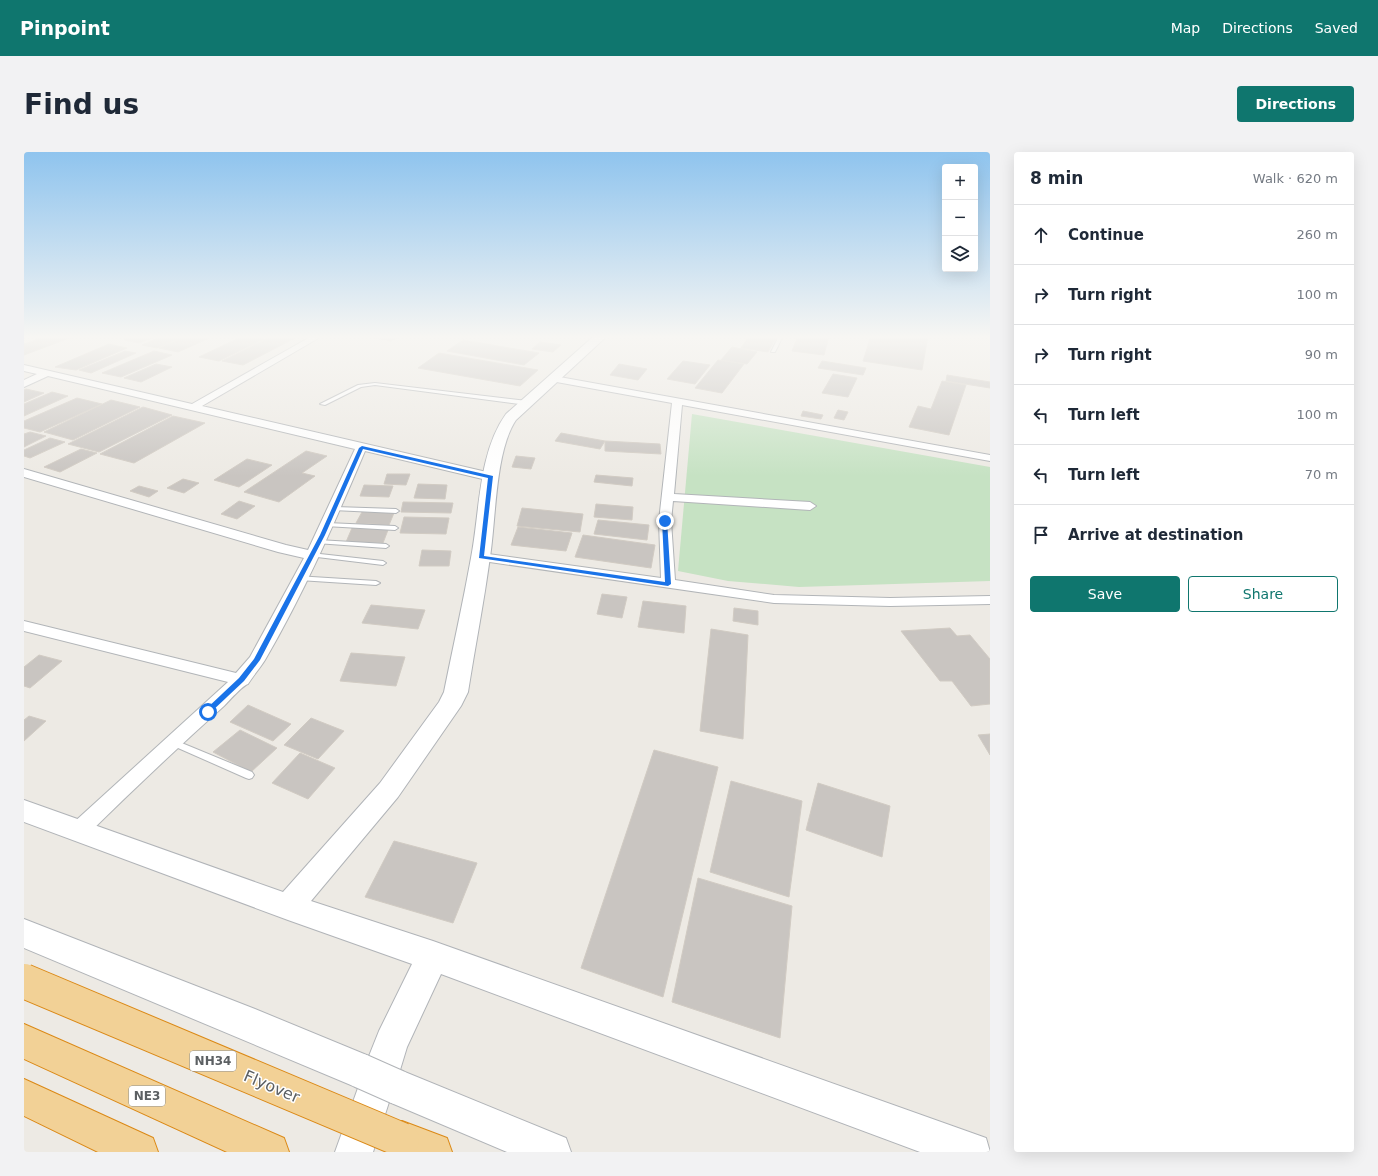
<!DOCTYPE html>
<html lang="en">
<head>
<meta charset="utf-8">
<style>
  :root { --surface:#fff; --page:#f2f2f3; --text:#1f2937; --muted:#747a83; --line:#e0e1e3; --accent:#0f766e }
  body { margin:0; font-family:"DejaVu Sans",sans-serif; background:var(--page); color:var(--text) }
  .controls { position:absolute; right:12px; top:12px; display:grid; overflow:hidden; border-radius:4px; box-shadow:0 4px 16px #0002 }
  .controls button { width:36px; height:36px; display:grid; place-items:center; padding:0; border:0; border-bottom:1px solid var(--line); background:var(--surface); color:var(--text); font:20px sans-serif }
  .stop { position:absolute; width:12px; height:12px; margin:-9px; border:3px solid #1a73e8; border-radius:50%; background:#fff }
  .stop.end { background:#1a73e8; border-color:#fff; box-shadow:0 1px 4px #0008 }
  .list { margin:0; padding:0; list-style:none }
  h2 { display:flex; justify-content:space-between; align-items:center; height:52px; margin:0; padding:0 16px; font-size:17px }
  h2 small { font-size:13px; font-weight:400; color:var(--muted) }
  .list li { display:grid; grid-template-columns:26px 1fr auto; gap:12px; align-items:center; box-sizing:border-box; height:60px; padding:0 16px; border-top:1px solid var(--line) }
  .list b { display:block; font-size:15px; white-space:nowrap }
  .list em { font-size:13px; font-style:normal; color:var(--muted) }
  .actions { display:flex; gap:8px; padding:12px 16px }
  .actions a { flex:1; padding:9px 0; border:1px solid var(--accent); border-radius:4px; text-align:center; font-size:14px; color:var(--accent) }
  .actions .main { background:var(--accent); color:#fff }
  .icon { flex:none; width:22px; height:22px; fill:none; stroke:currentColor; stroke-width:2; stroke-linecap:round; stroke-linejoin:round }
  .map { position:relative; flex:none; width:966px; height:1000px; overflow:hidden; border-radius:4px }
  header { display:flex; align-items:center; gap:24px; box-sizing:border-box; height:56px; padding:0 20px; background:var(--accent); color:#fff }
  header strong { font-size:19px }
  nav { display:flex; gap:22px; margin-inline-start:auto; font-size:14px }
  .intro { display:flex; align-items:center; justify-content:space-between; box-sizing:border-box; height:96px; padding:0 24px }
  h1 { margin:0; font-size:28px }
  .button { padding:10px 18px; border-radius:4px; background:var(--accent); color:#fff; font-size:14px; font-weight:700 }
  main { display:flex; gap:24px; padding:0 24px }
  aside { flex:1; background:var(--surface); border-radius:4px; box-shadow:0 4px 16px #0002 }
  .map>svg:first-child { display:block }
  .green { fill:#c6e2c3 }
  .building { fill:#c9c5c1; stroke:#d1cbc3 }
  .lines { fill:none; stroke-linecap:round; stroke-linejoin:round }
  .lane-casing { stroke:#b2b5b8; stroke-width:2 }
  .street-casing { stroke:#b2b5b8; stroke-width:2 }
  .secondary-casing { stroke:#b1b4b8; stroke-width:2 }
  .highway-casing { stroke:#db8916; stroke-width:2 }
  .lane { fill:#fff; fill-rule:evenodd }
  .street { fill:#fff; fill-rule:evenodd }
  .secondary { fill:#fff; fill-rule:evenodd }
  .highway { fill:#f2d196; fill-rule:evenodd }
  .secondary-bridge-casing { stroke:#b1b4b8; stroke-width:36; stroke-linecap:butt }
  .highway-bridge-casing { stroke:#db8916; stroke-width:36; stroke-linecap:butt }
  .secondary-bridge { stroke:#fff; stroke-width:34 }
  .highway-bridge { stroke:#f2d196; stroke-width:34 }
  .route { fill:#1a73e8 }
  .labels { text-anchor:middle; stroke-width:3; stroke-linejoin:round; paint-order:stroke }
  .shield { fill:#fff; stroke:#8d9092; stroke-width:1 }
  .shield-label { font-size:12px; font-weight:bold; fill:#5c6063 }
  .near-street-label { font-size:16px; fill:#5c6063; stroke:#fff }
</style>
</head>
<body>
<header>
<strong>Pinpoint</strong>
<nav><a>Map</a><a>Directions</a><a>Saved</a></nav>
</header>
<div class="intro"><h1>Find us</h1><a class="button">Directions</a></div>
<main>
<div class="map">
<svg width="966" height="1000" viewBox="0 0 966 1000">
  <rect width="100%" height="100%" fill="#edeae4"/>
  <path class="green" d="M668 262 966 315V429L775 435 704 429 654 419Z"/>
  <path class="building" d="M23 184H51L0 203V192Z
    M110 184H132L115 191 100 188Z
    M139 184H161L133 196 118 193Z
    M163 184H190L154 200 135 196Z
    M219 184 240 187 195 209 175 205Z
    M248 184H275L219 213 198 209Z
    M340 184H376L367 189Z
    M725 184H753L744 200 717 196Z
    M774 184H805L800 203 768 199Z
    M847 184H904L898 218 839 209Z
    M439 188 515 201 500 213 423 199Z
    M516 190 537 193 529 200 508 197Z
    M85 192 103 196 52 218 31 215Z
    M708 195 733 200 723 212 697 208Z
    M101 199 112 201 67 221 55 218Z
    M130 199 148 203 97 225 78 221Z
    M415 201 514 218 496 234 394 216Z
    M694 208 720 212 698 241 671 236Z
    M659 209 686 213 671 232 643 227Z
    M798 209 842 216 839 223 794 216Z
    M132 212 148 215 117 230 100 226Z
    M595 212 623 217 614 228 586 223Z
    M809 222 833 226 824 245 798 241Z
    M923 223 966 230V236L922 229Z
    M918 229 942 233 925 283 885 275 894 254 907 257Z
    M2 237 20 241 0 250V238Z
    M28 240 44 244 0 264V252Z
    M53 246 78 252 16 280 0 276V269Z
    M87 248 116 255 49 288 20 280Z
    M119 255 148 263 75 300 44 292Z
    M814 258 824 260 820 268 810 266Z
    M779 259 799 263 797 267 777 264Z
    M149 264 181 271 110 311 76 302Z
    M6 280 22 284 0 295V282Z
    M537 281 581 289 576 297 531 289Z
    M26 286 41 290 6 306 0 304V298Z
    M581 289 636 292 637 302 581 299Z
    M57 297 73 301 36 320 20 315Z
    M282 299 303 304 278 321 291 324 255 350 220 340Z
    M492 304 511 306 507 317 488 315Z
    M223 307 248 313 215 335 190 328Z
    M363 322H386L382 333 360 332Z
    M572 323 609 326 608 334 570 330Z
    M159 327 175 331 160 341 143 336Z
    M394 332 423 333 421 347 390 346Z
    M340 333 369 334 365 345 336 344Z
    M115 334 134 339 125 345 106 339Z
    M215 349 231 354 213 367 197 362Z
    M379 350 429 351 427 361 377 360Z
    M572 352 609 355 608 368 570 365Z
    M498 356 559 362 556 380 493 374Z
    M338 360 370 361 365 373 332 371Z
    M380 365 425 366 422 382 376 381Z
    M574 368 625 373 623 388 570 382Z
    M494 375 548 381 542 399 487 393Z
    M328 376 364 378 359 391 322 390Z
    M559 383 631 393 627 416 551 405Z
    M398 398 427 399 425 414H395Z
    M578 442 603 445 598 466 573 462Z
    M619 449 662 454 660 481 614 475Z
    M347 453 401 458 394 477 338 471Z
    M710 456 734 459V473L709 469Z
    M926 476 933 484 946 483 966 507V552L947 554 928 529H916L877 479Z
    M687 477 724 483 719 587 676 579Z
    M327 501 381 505 372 534 316 529Z
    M15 503 38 509 6 536 0 534V515Z
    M224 553 267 572 249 589 206 570Z
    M5 564 22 569 0 589V568Z
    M287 566 320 579 294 607 260 593Z
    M216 578 253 596 227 620 189 600Z
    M966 582V603L954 583Z
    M630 598 694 615 639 845 557 816Z
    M276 601 311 616 284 647 248 631Z
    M707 629 778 649 765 745 686 720Z
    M794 631 866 654 858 705 782 678Z
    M370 689 453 711 429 771 341 745Z
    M674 726 768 754 756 886 648 850Z"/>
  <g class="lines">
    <g class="lane-casing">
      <path id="lane" d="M755 184H759L751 200H747Z
        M351 231 503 249 506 251 503 253 351 233 337 235 301 253 296 252 334 233Z
        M311 355 372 357 375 359 372 361 309 358 308 357Z
        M303 371 371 374 374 376 371 378 301 374 300 373Z
        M294 388 362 392 365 394 362 396 292 391V389Z
        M287 401 359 409 362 411 359 413 285 404 284 403 285 402Z
        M272 424 352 429 356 431 352 433 275 428H272L271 426Z
        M148 587 228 620 230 623 228 626 225 627 222 626 145 592 143 590 145 588Z"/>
    </g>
    <g class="street-casing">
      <path id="street" d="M288 184H298L178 254 467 321 473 325 467 329 341 299C311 370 280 441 241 508 236 516 229 524 224 532 218 534 205 549 200 554 153 596 107 640 62 684L55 686 48 684 45 678 48 672 204 530 0 479V469L212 521 226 505 280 406 254 400 0 325V317L262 393 284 398 331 297 24 224 0 235V228L13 222 0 219V213L168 252Z
        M530 224 966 303V309L658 253 650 342 786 350 792 354 786 358 649 349 647 369 651 428 750 443 866 446 966 444V452L866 454 750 451 452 408 450 405 452 402 457 401 637 426 635 369 648 251 527 229V225Z"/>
    </g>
    <g class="secondary-casing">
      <path id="secondary" d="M570 184H583L492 268C471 299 472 367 466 405 460 450 451 495 444 540L437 554 374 645 287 749 409 789 948 981 962 986 966 1000H896L417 822 383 895 376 918 542 986 547 1000H483L365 950 349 1000H311L334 936 0 796V767L231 857 345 904 355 879 388 812 264 768 0 670V648L259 740 356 631 415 550 420 540C429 495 439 451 447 406 456 360 454 301 482 262Z"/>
    </g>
    <g class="highway-casing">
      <path id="highway" d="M0 872 260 986 265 1000H203L0 907Z
        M0 927 129 986 134 1000H74L0 964Z
        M378 969 423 986 428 1000H364L359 988 365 975Z"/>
    </g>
    <use href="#lane" class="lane"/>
    <use href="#street" class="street"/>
    <use href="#secondary" class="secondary"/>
    <use href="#highway" class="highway"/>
    <g class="secondary-bridge-casing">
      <path id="secondary-bridge" d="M337 919 373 935"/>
    </g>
    <g class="highway-bridge-casing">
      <path id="highway-bridge" d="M0 829 378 988"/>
    </g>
    <use href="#secondary-bridge" class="secondary-bridge"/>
    <use href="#highway-bridge" class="highway-bridge"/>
  </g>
  <linearGradient id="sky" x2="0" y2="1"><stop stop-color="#8fc4ee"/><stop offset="0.57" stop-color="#f7f6f3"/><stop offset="1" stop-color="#f7f6f3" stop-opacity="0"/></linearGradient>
  <rect width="966" height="324" fill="url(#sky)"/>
  <path class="route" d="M338 294 469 324 460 404 641 430 638 369 643 368 647 432 644 434 455 406 464 326 339 297 301 383 236 508 220 529 186 561H181V558L215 526 230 507 296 383 335 296Z"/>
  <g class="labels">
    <g class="shield">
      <rect x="166" y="899" width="46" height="20" rx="3"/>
      <rect x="105" y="934" width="36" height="20" rx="3"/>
    </g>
    <g class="shield-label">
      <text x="189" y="913">NH34</text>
      <text x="123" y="948">NE3</text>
    </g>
    <g class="near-street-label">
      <text transform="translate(248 934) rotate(23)" y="6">Flyover</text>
    </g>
  </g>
</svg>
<div class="controls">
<button>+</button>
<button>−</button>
<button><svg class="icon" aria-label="layers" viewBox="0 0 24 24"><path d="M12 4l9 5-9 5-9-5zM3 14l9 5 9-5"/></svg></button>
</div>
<div class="stop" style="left:184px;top:560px"></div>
<div class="stop end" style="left:641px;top:369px"></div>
</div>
<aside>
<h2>8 min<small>Walk · 620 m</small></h2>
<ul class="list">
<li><svg class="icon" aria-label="ahead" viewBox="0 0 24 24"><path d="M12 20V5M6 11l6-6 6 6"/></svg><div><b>Continue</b></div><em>260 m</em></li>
<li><svg class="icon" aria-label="right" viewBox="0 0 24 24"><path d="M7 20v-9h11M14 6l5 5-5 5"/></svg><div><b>Turn right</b></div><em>100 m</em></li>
<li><svg class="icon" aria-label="right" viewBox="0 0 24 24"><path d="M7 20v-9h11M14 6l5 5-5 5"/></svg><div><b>Turn right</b></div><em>90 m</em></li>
<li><svg class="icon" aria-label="left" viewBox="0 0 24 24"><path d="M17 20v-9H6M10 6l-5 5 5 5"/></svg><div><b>Turn left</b></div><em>100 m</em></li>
<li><svg class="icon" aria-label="left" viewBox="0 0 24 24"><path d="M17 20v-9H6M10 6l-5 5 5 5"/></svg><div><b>Turn left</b></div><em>70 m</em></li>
<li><svg class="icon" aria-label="arrive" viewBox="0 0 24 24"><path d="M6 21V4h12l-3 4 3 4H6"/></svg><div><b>Arrive at destination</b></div></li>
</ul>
<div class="actions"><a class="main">Save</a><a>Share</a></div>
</aside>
</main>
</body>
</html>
